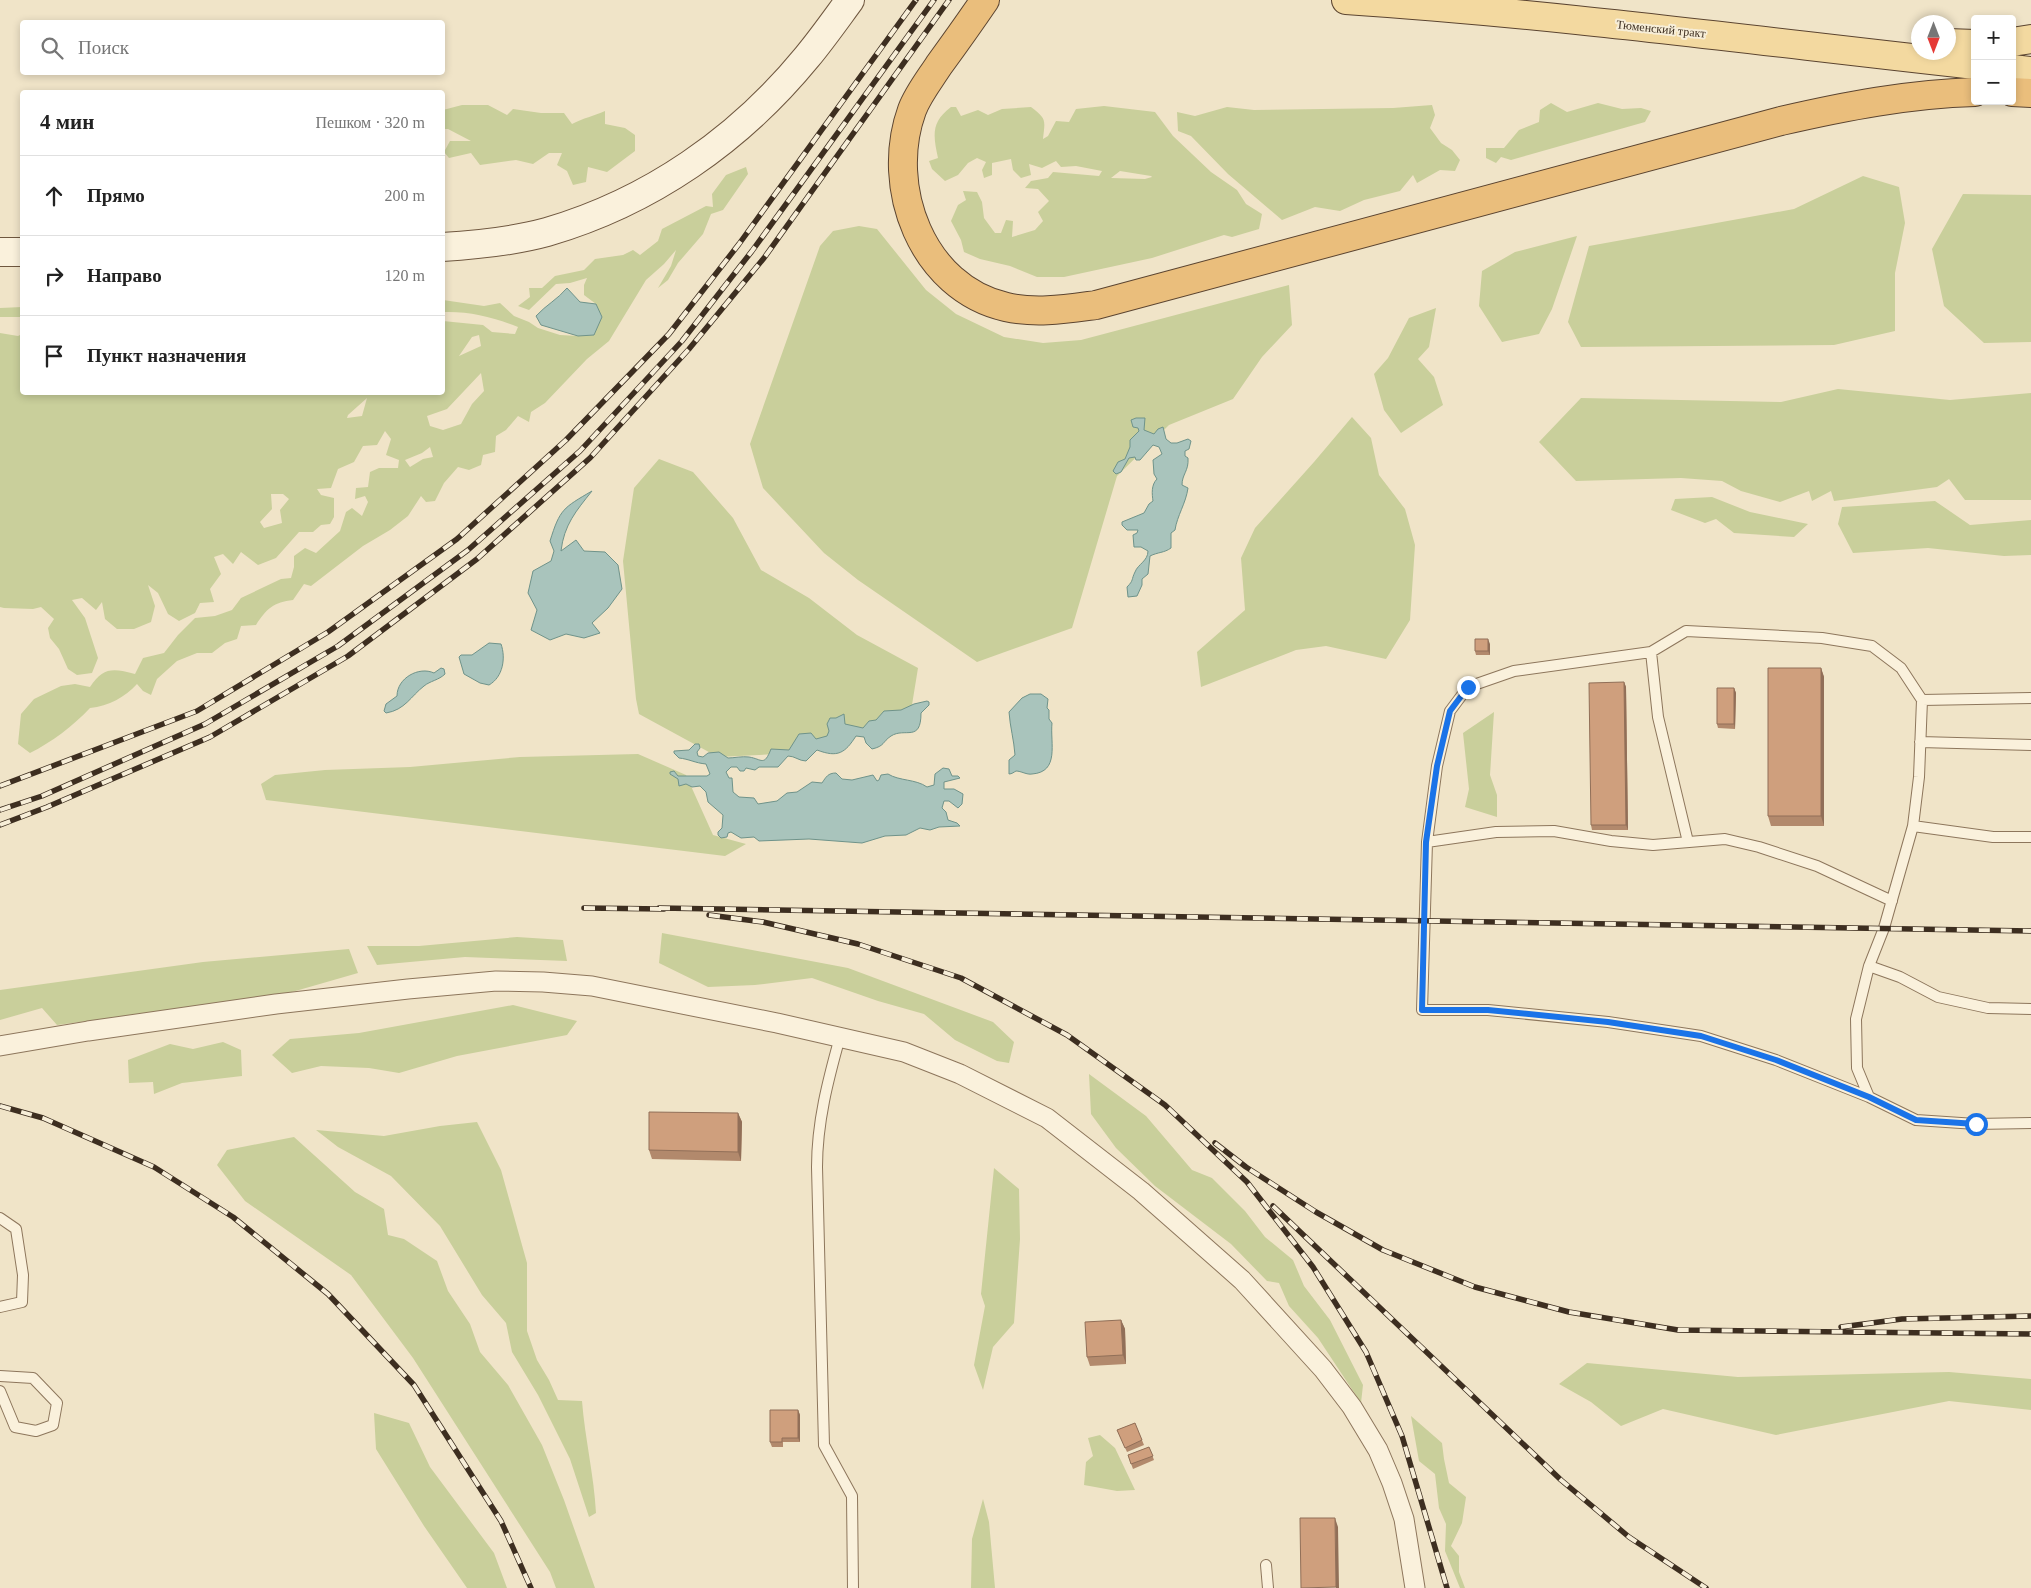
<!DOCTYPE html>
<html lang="ru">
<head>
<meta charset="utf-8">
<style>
  :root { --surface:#fff; --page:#f6f6f6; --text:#222; --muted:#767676; --line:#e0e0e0 }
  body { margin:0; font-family:"Times New Roman",serif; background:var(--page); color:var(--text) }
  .controls { position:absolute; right:15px; top:15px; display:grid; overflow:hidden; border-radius:5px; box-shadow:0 2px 8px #0003 }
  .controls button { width:45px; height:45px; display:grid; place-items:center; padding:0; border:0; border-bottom:1px solid var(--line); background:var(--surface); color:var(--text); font:25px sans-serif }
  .compass { position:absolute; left:1911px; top:15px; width:45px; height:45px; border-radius:50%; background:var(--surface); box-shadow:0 2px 8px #0003; rotate:180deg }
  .stop { position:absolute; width:15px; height:15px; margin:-11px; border:4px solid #1a73e8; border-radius:50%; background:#fff }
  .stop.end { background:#1a73e8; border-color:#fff; box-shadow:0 1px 5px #0008 }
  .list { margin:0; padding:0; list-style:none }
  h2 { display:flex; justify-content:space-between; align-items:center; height:65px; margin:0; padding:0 20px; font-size:21px }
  h2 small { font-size:16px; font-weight:400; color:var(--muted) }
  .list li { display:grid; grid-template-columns:32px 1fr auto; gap:15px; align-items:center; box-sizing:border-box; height:80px; padding:0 20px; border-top:1px solid var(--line) }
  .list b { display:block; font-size:19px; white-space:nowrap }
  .list em { font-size:16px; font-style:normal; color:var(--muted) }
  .icon { flex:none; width:28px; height:28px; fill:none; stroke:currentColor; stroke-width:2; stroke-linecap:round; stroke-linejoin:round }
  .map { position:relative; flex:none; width:2031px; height:1588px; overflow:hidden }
  .search { position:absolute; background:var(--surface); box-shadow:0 2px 8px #0003; left:20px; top:20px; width:425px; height:55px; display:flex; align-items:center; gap:12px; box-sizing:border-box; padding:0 18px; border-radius:5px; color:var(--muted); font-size:19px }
  .panel { position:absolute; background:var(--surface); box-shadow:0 2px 8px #0003; left:20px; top:90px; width:425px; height:305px; border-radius:5px }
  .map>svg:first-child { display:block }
  .green { fill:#c9cf9b; fill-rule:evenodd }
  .water { fill:#a9c4bc; stroke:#6f938a }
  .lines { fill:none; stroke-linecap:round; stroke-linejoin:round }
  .service-casing { stroke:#8d765c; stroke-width:12 }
  .minor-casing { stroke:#8d765c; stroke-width:21 }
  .secondary-casing { stroke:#6f573f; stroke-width:30 }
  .primary-casing { stroke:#5b4430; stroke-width:30 }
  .trunk-casing { stroke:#5b4430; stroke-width:30 }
  .service { stroke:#faf1dc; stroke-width:10 }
  .minor { stroke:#faf1dc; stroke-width:19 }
  .secondary { stroke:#faf1dc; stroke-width:28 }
  .primary { stroke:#f3d9a0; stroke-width:28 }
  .trunk { stroke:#eabe7c; stroke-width:28 }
  .rail-casing { stroke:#3d2e20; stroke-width:5.5 }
  .rail { stroke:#f7eed8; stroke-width:4; stroke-dasharray:11; stroke-linecap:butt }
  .wall { fill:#b2896c }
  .shaded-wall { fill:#916f58 }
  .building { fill:#cf9f7d; stroke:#916f58 }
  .route { stroke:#1a73e8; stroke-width:6 }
  .labels { text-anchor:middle; stroke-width:4; stroke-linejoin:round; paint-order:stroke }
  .street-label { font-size:12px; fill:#3d2e20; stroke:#f7eed8 }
</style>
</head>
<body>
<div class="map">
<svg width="2031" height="1588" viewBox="0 0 2031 1588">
  <rect width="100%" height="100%" fill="#f0e4c8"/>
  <path class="green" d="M1551 103 1567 112 1598 103 1622 109 1641 108 1651 111 1645 122 1511 160 1501 157 1496 163 1486 158V148H1504L1519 130 1539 122 1540 110Z
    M462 105H488L507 115 513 109 541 113H564L572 124C583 118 594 116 605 111V124L625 128 635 135V151L607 172 588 167 586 182 573 185 567 171 557 165 562 153H549L533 164 516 160 480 165 471 153 449 158 444 152 450 141H471L448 129H443V110Z
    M1432 105 1435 115 1430 128 1441 143 1452 150 1460 160 1455 171 1440 170 1417 183 1413 175 1400 191 1364 200 1340 211 1315 207 1282 220 1228 174 1191 136 1178 131 1177 112 1195 116 1227 107 1254 110 1393 108Z
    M1104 106 1155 112 1173 136 1211 172 1237 190 1246 204 1262 214 1259 229 1232 237 1224 235 1152 258 1064 277H1037L1010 266 980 259 964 252 961 240 951 221 958 205 966 200 963 191 977 192 982 202 984 218 995 233H1001L1006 220 1013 221 1012 237 1035 230 1043 221 1038 212 1049 201 1038 189 1025 188 1031 181 1048 178 1053 172 1099 176 1102 171 1076 166 1061 167 1056 161 1042 168 1029 164 1031 175 1021 178 1013 170 1011 159 992 163V175L984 178 982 170 986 162 977 158 968 163 958 175 945 181 932 169 929 161 938 158C933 135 931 122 951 107H956L961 116 978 110 988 115 1002 109 1031 107C1047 119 1045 120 1043 139L1048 136 1056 121 1069 122 1076 109ZM1120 171 1151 176 1152 177 1145 179 1111 178Z
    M746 167 748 174 723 210 711 214 703 234 678 263 668 280 658 288 671 266 676 250 664 264 646 280 609 341 587 359 545 403 531 412 529 422 518 416 506 430 496 436 495 452 483 455 481 465 469 470 458 467 444 483 435 501 426 502 421 496 408 516 390 530 363 546 311 586 304 584 293 600C274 602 266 609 256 625L241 626 237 639 225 643 212 653H197L177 661 157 679 151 695 143 691 137 684C125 697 109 706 90 708 73 726 52 742 30 753L18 744 21 714 34 699 61 686 75 684 90 687C103 667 113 668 135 674L143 658 164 653 178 635 195 618 215 616 232 610 241 598 281 579 291 578 294 567V556L305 548 316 553 340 531 346 512 352 508 362 516 368 502 365 496 355 499 356 488 368 487 370 472 379 468H398L399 460 386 455 391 439 385 431 377 445 363 446 354 462 338 469 331 488 317 489 321 495 334 498V517L330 524 321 525 313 532H299L276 558 258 565 241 552 233 564 223 554 214 557 221 574 210 589 214 602 200 603 195 613 179 621 168 614 158 593 148 585 155 606 151 622 134 629H117L105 619 102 602 96 610 82 598 72 600 85 618 98 658 92 673 77 675 68 669 59 649 50 638 48 628 54 619 41 607 33 609 4 608 0 607V333L18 336 22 334V392H442L443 321 483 325 492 332 515 334 518 327C493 317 469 311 443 312V300L484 306 500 303 514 316 529 322 538 328 560 335 578 336 596 304 584 295V285L587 278 570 283 556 284 529 310 518 306 530 297 529 288H542L555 276 584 270 595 259 623 255 633 250 640 255 658 241 662 229 706 206 713 207 712 194 726 175ZM479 335 481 346 459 356 472 337ZM481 373 484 391 472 404 461 424 443 430 430 426 427 416 447 409ZM367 398 362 416 347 418 348 415ZM430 447 433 457 423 459 410 467 405 460 422 453ZM271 494H283L289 499 280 510 282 523 264 528 260 522 272 509Z
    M1863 176 1899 187 1905 223 1895 273V331L1834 345 1581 347 1568 322 1589 246 1794 209Z
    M1963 194 2031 195V342L1984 343 1944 306 1932 249Z
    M859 226 877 229 926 290 956 314 1004 337 1043 343 1081 340 1289 285 1292 325 1262 357 1233 399 1169 425 1117 476 1072 628 977 662 858 580 824 553 763 488 750 444 820 246 833 231Z
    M1577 236 1552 309 1539 334 1502 342 1479 306 1482 271 1515 252Z
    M22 307V317H0V308Z
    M1436 308 1429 347 1418 359 1434 377 1443 405 1401 433 1384 410 1374 374 1388 358 1409 318Z
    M1838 389 1950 400 2031 393V500H1965L1949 479 1937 487 1834 501 1831 491 1812 501 1809 491 1780 502 1741 491 1722 481 1681 478 1576 481 1539 442 1581 398 1781 402Z
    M1352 417 1371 438 1379 475 1405 509 1415 545 1410 620 1386 659 1326 646 1296 650 1201 687 1197 652 1245 610 1241 558 1255 528 1314 462Z
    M659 459 693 472 733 518 761 570 809 598 857 635 918 668 911 711 841 741 777 754 718 757 639 714 636 699 623 561 634 488Z
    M1712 497 1750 512 1808 524 1794 537 1734 533 1716 519 1705 523 1671 510 1675 499Z
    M1935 501 1970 525 2031 520V555L2004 556 1928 548 1853 553 1838 524 1842 507Z
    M1494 712 1490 775 1497 795V817L1465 807 1469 789 1463 733Z
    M638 754 686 775 713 835 746 844 725 856 266 800 261 784 275 775 325 770 410 767 520 757Z
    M662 933 848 968 993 1022 1014 1042 1009 1063 997 1061 955 1040 924 1014 878 1001 812 978 755 985 708 987 659 963Z
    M517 937 563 940 567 961 465 957 377 965 367 946H419Z
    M349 949 358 973 278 996 57 1025 42 1008 0 1020V990L203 962Z
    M513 1005 577 1021 567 1035 457 1056 399 1073 369 1068 321 1066 292 1073 272 1055 290 1039 359 1033Z
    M223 1042 241 1050 242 1076 182 1083 154 1094 153 1082 129 1083 128 1060 170 1044 193 1049Z
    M1089 1074 1146 1116 1192 1170 1212 1178 1245 1211 1265 1237 1293 1260 1304 1286 1330 1320 1363 1385 1361 1403 1318 1338 1289 1306 1279 1283 1267 1281 1231 1244 1155 1186 1116 1148 1091 1114Z
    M477 1122 501 1170 527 1263V1331L537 1360 549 1380 558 1400 582 1401C585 1439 594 1475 596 1513L589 1517 570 1459 538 1395 512 1352 506 1323 482 1295 440 1226 391 1176 338 1147 316 1130 384 1136 440 1126Z
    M294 1137 355 1192 384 1209 388 1235 404 1239 437 1261 448 1291 470 1324 480 1352 508 1385 542 1445 564 1500 595 1588H556L550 1572 413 1358 351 1275 245 1201 217 1165 227 1150Z
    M994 1168 1019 1189 1020 1239 1014 1323 993 1347 983 1390 974 1365 985 1306 981 1294Z
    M1587 1363 1738 1377 1949 1372 2031 1379V1410L1949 1401 1776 1435 1663 1409 1621 1426 1591 1402 1559 1384Z
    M374 1413 409 1423 430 1467 494 1553 507 1588H467L424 1526 376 1449Z
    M1411 1416 1442 1443 1444 1459 1449 1483 1466 1497 1462 1523 1451 1546 1459 1556V1572L1465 1588H1460L1445 1551 1446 1524 1439 1508 1435 1474 1419 1461Z
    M1100 1435 1115 1448 1135 1490 1117 1491 1084 1485 1086 1462 1093 1456 1088 1438Z
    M983 1499 989 1522 995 1588H971L972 1539Z"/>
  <path class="water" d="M567 288 580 302 596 304 602 317 594 335 578 336 541 325 536 316C546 305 558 299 567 288Z
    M1136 418H1145L1144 430 1154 434 1158 429 1163 427 1166 439 1171 443H1177L1188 439 1191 441 1189 449 1185 451V456L1188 458C1189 471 1182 474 1182 485L1188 488C1186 503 1177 516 1175 530L1171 533V548C1164 553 1158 552 1150 556L1148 574 1142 579V585L1137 596 1128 597 1127 587C1134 580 1131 580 1135 572 1138 564 1148 561 1148 551L1141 547H1134L1133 535 1137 533 1138 530H1127L1122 525V522L1144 513 1149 504 1153 501C1152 494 1151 485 1157 479L1154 474 1153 460 1162 454 1159 447 1153 445 1140 460H1136L1135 457 1129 458 1121 472 1116 474 1113 471 1118 462 1125 459 1130 447V440L1139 431 1138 428 1133 427 1131 420Z
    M592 491C576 511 564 525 561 551L576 540 584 551 605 552 618 565 622 589 608 608 592 623 600 633 584 638 566 634 550 640 531 630 537 610 528 593 533 571 551 561 554 551 550 541C560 509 563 508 592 491Z
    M489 643 501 644C506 658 503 677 489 685L480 683 464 674 459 657 461 655H472Z
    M441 668 444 669 445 674C439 680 430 681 424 686 411 696 405 710 386 713L384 711 386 704 397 696C397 678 419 666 434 673Z
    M1030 694H1041L1048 699 1047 708 1049 710V719L1052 723C1050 743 1060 772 1032 774 1027 775 1021 771 1016 771 1014 772 1012 774 1009 774V760L1015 755C1014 740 1010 727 1009 712L1022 698Z
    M927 701 929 702V705L921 713C921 743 905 727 891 736 882 742 885 746 872 749L866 743 864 737 856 736C845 753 838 758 817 750L806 761C799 761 795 756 788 756L778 767H759L755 770 746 768 744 771H740L737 767H731L726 772 729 778H732L733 792 739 797 754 798 758 804 777 801 787 793 797 792 812 782 822 783C826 777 828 773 836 773L842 779 852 780 873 775 877 781 879 780 881 775 888 774C899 781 916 779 927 787L934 785 935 774 943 768 949 769 952 776H958L960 778 944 782V789H954L963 794 962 804 958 808 949 801H944L942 808 946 812 948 820 957 823 960 826 939 827 930 830 920 828 906 835 885 836 862 843 809 839 759 841 754 837 741 838 731 832 728 833 727 837 721 838 718 835V832L722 828 723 815 708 802 706 792 700 786 692 787 686 784 679 786 678 779 670 774V772L674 771 678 776H707L710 774 706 764C695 763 689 759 679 758L674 753V751L689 750 695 744H699L700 748 697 752 698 756 703 757 708 753 719 752 728 758C734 758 742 756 749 757 762 759 764 767 771 749L789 750 799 734 811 733 816 739 827 736 829 731 827 724 830 718H836L844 714 845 724 863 728 869 721 876 720 884 711 901 710 914 704Z"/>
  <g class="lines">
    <g class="service-casing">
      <path id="service" d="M1651 652 1658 717 1688 842
        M1922 700 2031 698
        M1920 742 2031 745
        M1913 826 1993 837H2031
        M1427 842 1496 832 1554 831 1611 841 1653 845 1725 839 1759 847 1817 866 1892 901
        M1869 966 1900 977 1938 997 1988 1008 2031 1009
        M840 1037C828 1080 817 1122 817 1167L824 1445 852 1496 853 1588
        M1869 1097 1776 1060 1701 1036 1608 1022 1488 1010H1422L1427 842 1437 766 1450 711 1468 687 1514 671 1651 652 1686 631 1822 638 1872 646 1901 668 1922 700 1919 777 1913 826 1884 928 1869 966 1856 1019 1857 1068 1869 1097 1916 1120 1976 1124 2031 1123
        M0 1218 16 1229 23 1275 22 1302 0 1307
        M0 1376 33 1378 57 1403 53 1425 36 1431 15 1427 0 1391
        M1266 1565 1268 1588"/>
    </g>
    <g class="minor-casing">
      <path id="minor" d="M0 1046 88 1031 276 1004 408 989 496 981 543 982 592 986 777 1023 904 1052 960 1074 1047 1118 1141 1191 1242 1280 1323 1369 1352 1407 1378 1450 1392 1483 1404 1519 1415 1588"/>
    </g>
    <g class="secondary-casing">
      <path id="secondary" d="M442 247C477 245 514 241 547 232 650 202 739 140 807 57 822 39 836 19 850 0
        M0 252H22"/>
    </g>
    <g class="primary-casing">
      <path id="primary" d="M1346 0C1557 14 1765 42 1975 65
        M2012 42 2031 39
        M1948 43 1975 44
        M2012 69 2031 71"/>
    </g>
    <g class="trunk-casing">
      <path id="trunk" d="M985 0C970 22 955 43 939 65 930 79 918 94 912 110 884 187 922 288 1006 307 1036 314 1066 309 1096 305L1781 121C1846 106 1909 94 1975 92
        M2012 92 2031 93"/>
    </g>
    <use href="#service" class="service"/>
    <use href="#minor" class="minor"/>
    <use href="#secondary" class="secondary"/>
    <use href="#primary" class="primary"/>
    <use href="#trunk" class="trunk"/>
    <g class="rail-casing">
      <path id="rail" d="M0 786 197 711 328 632 457 539 566 440 669 334 739 244 916 0
        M0 810 42 796 205 724 338 646 468 550 580 451 682 341 752 251 934 0
        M0 825 47 807 210 737 348 656 477 559 590 458 689 349 764 258 949 0
        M584 908 664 909
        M659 908 2031 931
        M709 915 763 922 858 944 961 978 1067 1035 1165 1105 1247 1182 1313 1267 1366 1352 1402 1436 1447 1588
        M0 1106 43 1118 154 1167 233 1217 328 1294 414 1385 501 1521 531 1588
        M1215 1143 1246 1167 1316 1212 1383 1250 1475 1287 1569 1312 1678 1330 2031 1334
        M1273 1206 1561 1480 1629 1537 1706 1588
        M1841 1327 1902 1319 2031 1316"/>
    </g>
    <use href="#rail" class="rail"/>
  </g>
  <path class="wall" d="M1490 644V655H1476L1475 651Z
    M1821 668 1824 677V826H1771L1768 816Z
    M1624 682 1626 687 1628 830H1592L1591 825Z
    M1734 688 1736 693 1735 729 1718 728 1717 724Z
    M738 1113 742 1122 741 1161 652 1159 649 1150Z
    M1121 1320 1125 1329 1126 1364 1090 1366 1087 1357Z
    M798 1410 800 1415V1442H783V1447H772L770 1442Z
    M1135 1423 1144 1445 1127 1452 1117 1430Z
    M1149 1447 1154 1460 1133 1469 1128 1455Z"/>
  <path class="shaded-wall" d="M1488 639 1490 644V655L1488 651Z
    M1821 668 1824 677V826L1821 816Z
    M1624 682 1626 687 1628 830 1626 825Z
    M1734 688 1736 693 1735 729 1734 724Z
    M738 1113 742 1122 741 1161 738 1152Z
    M1121 1320 1125 1329 1126 1364 1123 1355Z
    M798 1410 800 1415V1442L798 1438Z
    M1335 1518 1338 1527 1339 1588H1336Z"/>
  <path class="building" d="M1475 639H1488V651H1475Z
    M1768 668H1821V816H1768Z
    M1624 682 1626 825H1591L1589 683Z
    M1717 688H1734V724H1717Z
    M649 1112 738 1113V1152L649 1150Z
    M1121 1320 1123 1355 1087 1357 1085 1322Z
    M770 1410H798V1438H782V1442H770Z
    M1135 1423 1142 1440 1125 1448 1117 1430Z
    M1149 1447 1153 1456 1131 1464 1128 1455Z
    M1300 1518H1335L1336 1587 1301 1588Z"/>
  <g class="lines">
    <path class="route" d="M1468 687 1450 711 1437 766 1426 842 1422 1010H1488L1608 1022 1701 1036 1776 1060 1869 1097 1916 1120 1976 1124"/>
  </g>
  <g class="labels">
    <g class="street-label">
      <text transform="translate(1661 29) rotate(6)" y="4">Тюменский тракт</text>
    </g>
  </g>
</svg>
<div class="controls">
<button>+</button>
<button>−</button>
</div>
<svg class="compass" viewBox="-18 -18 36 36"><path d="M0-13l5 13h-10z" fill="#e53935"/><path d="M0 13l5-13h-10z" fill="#767676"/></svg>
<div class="stop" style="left:1976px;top:1124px"></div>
<div class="stop end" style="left:1468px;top:687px"></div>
<div class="search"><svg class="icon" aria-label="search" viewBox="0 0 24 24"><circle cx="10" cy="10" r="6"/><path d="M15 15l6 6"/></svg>Поиск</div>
<section class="panel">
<h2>4 мин<small>Пешком · 320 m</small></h2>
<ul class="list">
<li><svg class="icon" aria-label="ahead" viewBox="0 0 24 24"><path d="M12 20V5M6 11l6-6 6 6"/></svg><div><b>Прямо</b></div><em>200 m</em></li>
<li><svg class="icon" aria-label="right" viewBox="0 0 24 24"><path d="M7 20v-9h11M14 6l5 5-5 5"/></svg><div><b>Направо</b></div><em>120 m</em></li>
<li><svg class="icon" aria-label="arrive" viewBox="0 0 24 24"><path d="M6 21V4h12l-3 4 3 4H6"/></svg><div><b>Пункт назначения</b></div></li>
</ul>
</section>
</div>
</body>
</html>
